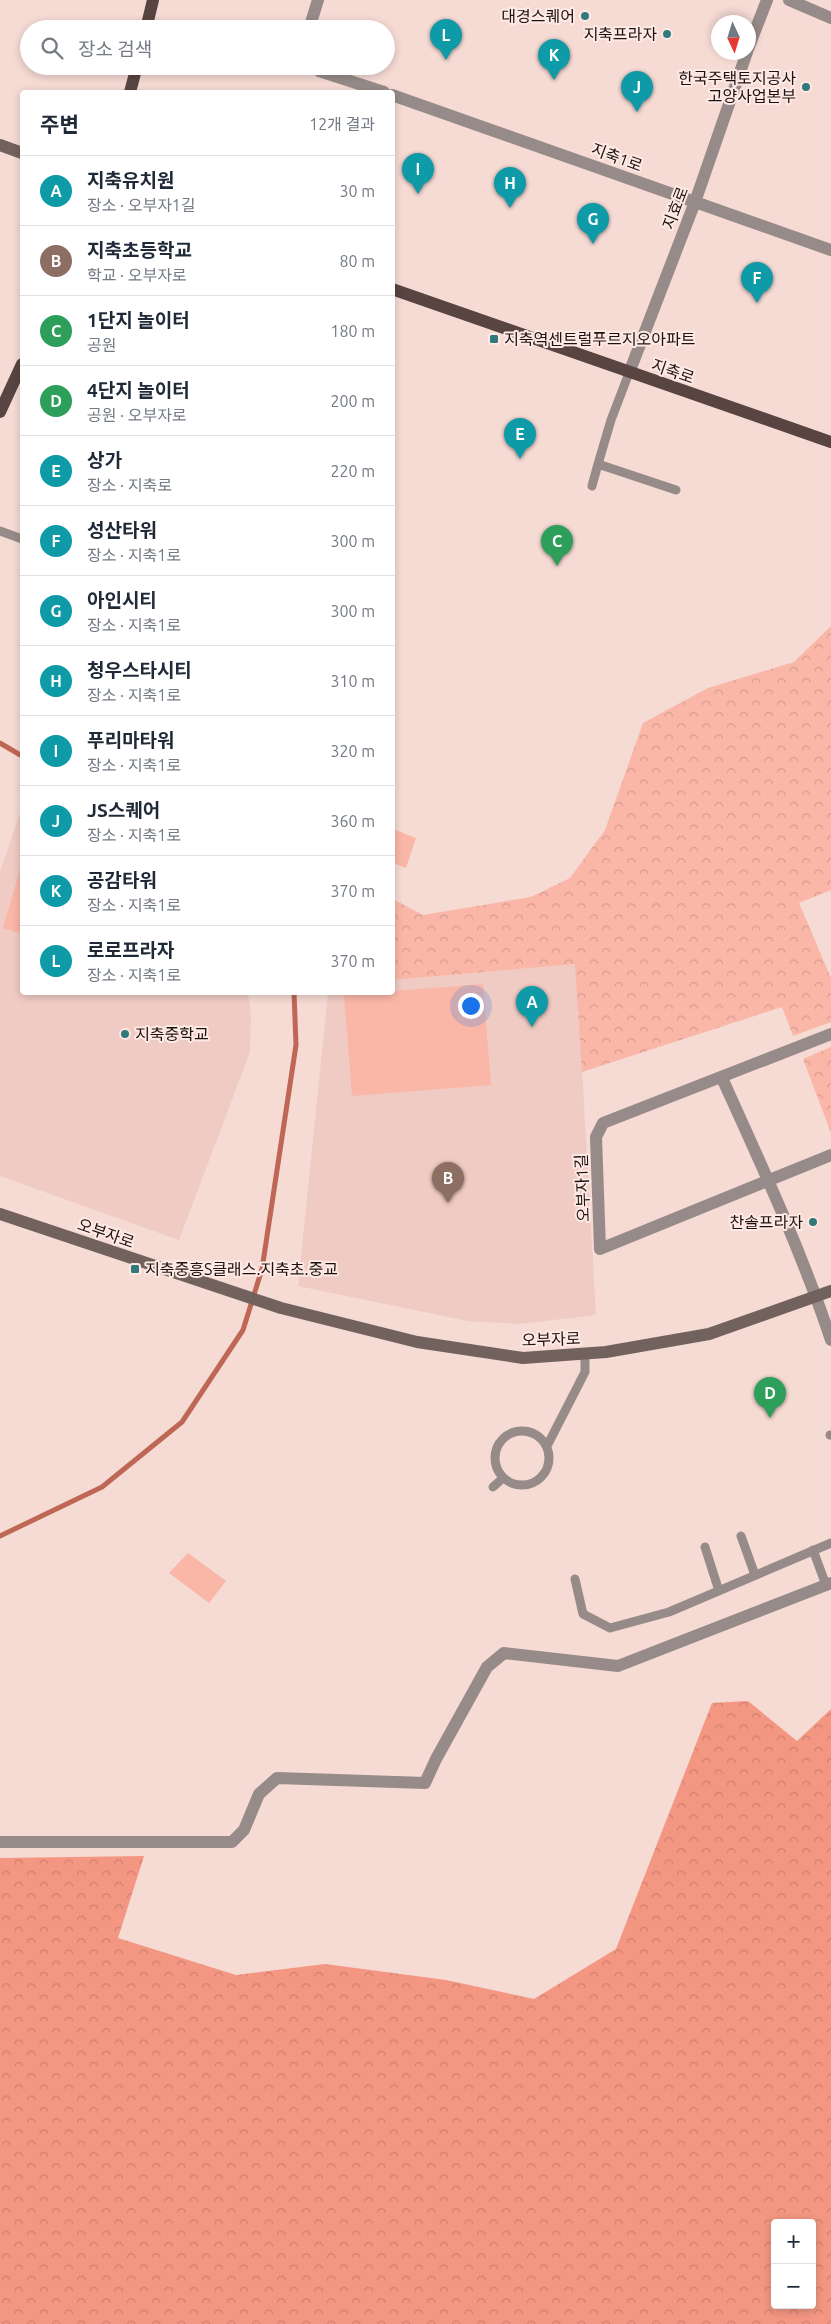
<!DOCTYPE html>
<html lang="ko">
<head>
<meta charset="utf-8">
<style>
  :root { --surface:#fff; --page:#f6f6f7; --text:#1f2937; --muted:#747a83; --line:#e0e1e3; --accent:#d93025 }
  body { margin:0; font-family:Ubuntu,"Noto Sans KR",sans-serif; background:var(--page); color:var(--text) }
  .controls { position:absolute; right:15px; bottom:15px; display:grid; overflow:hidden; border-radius:5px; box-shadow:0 2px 8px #0003 }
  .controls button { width:45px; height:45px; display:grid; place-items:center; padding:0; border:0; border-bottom:1px solid var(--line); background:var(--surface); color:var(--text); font:25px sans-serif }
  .compass { position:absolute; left:711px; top:15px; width:45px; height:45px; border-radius:50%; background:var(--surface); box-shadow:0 2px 8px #0003; rotate:176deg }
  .you { position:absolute; left:470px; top:1005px; width:18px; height:18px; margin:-12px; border:4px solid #fff; border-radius:50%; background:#1a73e8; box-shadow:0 0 0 8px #1a73e833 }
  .badge { display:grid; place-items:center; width:32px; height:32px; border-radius:50%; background:var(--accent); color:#fff; font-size:16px; font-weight:700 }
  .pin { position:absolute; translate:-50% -41px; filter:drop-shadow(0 1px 2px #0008) }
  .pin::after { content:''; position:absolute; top:26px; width:18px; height:15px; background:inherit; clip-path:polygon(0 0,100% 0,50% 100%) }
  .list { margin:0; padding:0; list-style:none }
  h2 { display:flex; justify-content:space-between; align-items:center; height:65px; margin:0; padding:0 20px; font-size:21px }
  h2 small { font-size:16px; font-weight:400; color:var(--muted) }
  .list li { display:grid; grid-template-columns:32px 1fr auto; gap:15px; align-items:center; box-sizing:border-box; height:70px; padding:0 20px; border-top:1px solid var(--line) }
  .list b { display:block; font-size:19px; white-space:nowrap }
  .list p { margin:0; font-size:16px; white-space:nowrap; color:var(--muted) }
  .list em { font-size:16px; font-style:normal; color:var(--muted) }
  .icon { flex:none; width:28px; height:28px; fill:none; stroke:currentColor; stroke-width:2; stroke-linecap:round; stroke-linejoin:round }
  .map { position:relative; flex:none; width:831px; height:2324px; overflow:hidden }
  .search { position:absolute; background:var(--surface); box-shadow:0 2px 8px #0003; left:20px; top:20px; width:375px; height:55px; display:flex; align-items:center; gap:12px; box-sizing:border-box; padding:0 18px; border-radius:28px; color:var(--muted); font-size:19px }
  .panel { position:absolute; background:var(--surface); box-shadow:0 2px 8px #0003; left:20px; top:90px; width:375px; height:905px; border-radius:5px }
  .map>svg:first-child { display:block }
  .built { fill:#efcbc3 }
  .grass { fill:#fab7a8 }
  .forest { fill:url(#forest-crowns); fill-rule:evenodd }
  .park { fill:url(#park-crowns) }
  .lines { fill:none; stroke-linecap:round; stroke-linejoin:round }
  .stream { stroke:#bf6755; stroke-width:5 }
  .service { stroke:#968b88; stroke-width:9 }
  .minor { stroke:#968b88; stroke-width:12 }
  .secondary { stroke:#72625e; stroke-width:12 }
  .primary { stroke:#584541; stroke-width:12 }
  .poi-dot { fill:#317a7b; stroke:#ffe9e4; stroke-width:2 }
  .labels { text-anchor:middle; stroke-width:4; stroke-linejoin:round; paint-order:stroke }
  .poi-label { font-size:16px; fill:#1b1210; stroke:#ffe9e4; text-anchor:end }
  .street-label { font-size:16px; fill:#1b1210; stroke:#ffe9e4 }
</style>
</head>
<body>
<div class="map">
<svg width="831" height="2324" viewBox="0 0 831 2324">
  <defs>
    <pattern id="forest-crowns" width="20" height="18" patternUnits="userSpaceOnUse" patternTransform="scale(1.25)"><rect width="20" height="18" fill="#f39682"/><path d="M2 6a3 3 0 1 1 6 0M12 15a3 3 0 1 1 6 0" fill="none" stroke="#d0806f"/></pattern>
    <pattern id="park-crowns" width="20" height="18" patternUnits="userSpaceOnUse" patternTransform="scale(1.25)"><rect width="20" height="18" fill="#fab7a8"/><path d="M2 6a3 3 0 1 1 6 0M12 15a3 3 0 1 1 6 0" fill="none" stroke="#d69c90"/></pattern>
  </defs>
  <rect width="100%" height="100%" fill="#f6dad4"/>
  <path class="built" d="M22 807V992L248 993 251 1015 250 1052 179 1240 0 1176V872Z
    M576 964 596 1315 519 1324 468 1321 298 1286 328 993 392 992 393 980Z"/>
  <path class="grass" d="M393 829 416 838 406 868 393 863Z
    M22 863V934L3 928Z
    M483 984 491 1085 352 1096 344 995Z
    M188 1553 226 1581 209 1603 169 1573Z"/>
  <path class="forest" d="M748 1701 797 1741 831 1709V2324H0V1858L144 1856 118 1938 236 1975 325 1964 446 1980 534 1999 616 1949 712 1703ZM775 2223H812V2305H775Z"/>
  <path class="park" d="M831 626V890L799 903 831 978V1022L793 1036 782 1007 582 1072 575 964 393 980V899L423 915 531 897 570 878 605 830 643 723 708 688 794 662Z
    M831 1047V1133L803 1059Z"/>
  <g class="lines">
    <path class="stream" d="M0 743 22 756
      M0 1536 102 1487 182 1422 243 1330 262 1269 296 1045 294 992"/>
    <path class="service" d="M629 373 611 420 598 464 676 490
      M592 486 598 464
      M0 531 22 539
      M495 1458a27 27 0 1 1 54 0a27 27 0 1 1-54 0Z
      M830 1435H831
      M547 1446 585 1372V1355
      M493 1487 503 1478
      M741 1536 755 1575
      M705 1547 719 1591
      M813 1550 826 1585
      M575 1579 583 1614 610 1628 669 1612 831 1543"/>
    <path class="minor" d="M789 0 831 18
      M309 29 318 0
      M748 49 767 0
      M317 66 319 71 384 92
      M392 95 831 250
      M629 373 695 202 747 52
      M831 1034 603 1123 596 1137 600 1249 831 1155
      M722 1078C761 1164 801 1250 831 1340
      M0 1842H232L244 1830 259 1794 277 1778 425 1783 436 1759 487 1667 504 1653 618 1666 831 1583"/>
    <path class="secondary" d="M0 145 22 153
      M0 1214 281 1308 417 1342 523 1358 606 1352 709 1334 831 1291"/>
    <path class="primary" d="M146 29 153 0
      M130 92 137 66
      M392 289 831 442
      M0 412 22 364"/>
  </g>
  <g class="poi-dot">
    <circle cx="585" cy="16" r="5"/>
    <circle cx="667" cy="34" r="5"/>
    <circle cx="806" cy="87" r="5"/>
    <rect x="489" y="334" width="10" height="10" rx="2.5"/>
    <circle cx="125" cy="1034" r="5"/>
    <circle cx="813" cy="1222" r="5"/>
    <rect x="130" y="1264" width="10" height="10" rx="2.5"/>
  </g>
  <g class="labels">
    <g class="poi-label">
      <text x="575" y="22">대경스퀘어</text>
      <text x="657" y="40">지축프라자</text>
      <text x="796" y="84">한국주택토지공사<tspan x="796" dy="18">고양사업본부</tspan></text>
      <text x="504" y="345" text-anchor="start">지축역센트럴푸르지오아파트</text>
      <text x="135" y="1040" text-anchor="start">지축중학교</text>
      <text x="803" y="1228">찬솔프라자</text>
      <text x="145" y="1275" text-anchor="start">지축중흥S클래스.지축초.중교</text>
    </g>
    <g class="street-label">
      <text transform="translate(617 157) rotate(20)" y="6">지축1로</text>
      <text transform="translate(675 208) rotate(-69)" y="6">지효로</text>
      <text transform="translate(673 371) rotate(19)" y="6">지축로</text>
      <text transform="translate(582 1188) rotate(-92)" y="6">오부자1길</text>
      <text transform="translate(106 1233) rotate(19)" y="6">오부자로</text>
      <text transform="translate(551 1339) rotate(-2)" y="6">오부자로</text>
    </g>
  </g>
</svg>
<div class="controls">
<button>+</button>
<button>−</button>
</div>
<svg class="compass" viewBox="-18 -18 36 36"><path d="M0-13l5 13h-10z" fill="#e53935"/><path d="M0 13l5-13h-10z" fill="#747a83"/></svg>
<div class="you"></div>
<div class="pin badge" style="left:532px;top:1027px;background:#0f9aa8">A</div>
<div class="pin badge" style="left:448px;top:1203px;background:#8d6e63">B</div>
<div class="pin badge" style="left:557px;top:566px;background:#2e9e5b">C</div>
<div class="pin badge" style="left:770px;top:1418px;background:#2e9e5b">D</div>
<div class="pin badge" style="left:520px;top:459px;background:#0f9aa8">E</div>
<div class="pin badge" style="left:757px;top:303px;background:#0f9aa8">F</div>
<div class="pin badge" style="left:593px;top:244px;background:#0f9aa8">G</div>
<div class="pin badge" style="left:510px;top:208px;background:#0f9aa8">H</div>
<div class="pin badge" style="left:418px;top:194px;background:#0f9aa8">I</div>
<div class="pin badge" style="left:637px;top:112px;background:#0f9aa8">J</div>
<div class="pin badge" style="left:554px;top:80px;background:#0f9aa8">K</div>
<div class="pin badge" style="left:446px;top:60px;background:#0f9aa8">L</div>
<div class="search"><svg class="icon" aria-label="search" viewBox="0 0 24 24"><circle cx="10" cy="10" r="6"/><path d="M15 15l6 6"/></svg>장소 검색</div>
<section class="panel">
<h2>주변<small>12개 결과</small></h2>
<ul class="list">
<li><span class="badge" style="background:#0f9aa8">A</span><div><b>지축유치원</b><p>장소 · 오부자1길</p></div><em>30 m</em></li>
<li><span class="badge" style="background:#8d6e63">B</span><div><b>지축초등학교</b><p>학교 · 오부자로</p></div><em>80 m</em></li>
<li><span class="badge" style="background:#2e9e5b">C</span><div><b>1단지 놀이터</b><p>공원</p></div><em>180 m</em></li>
<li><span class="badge" style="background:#2e9e5b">D</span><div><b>4단지 놀이터</b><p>공원 · 오부자로</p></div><em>200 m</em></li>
<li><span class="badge" style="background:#0f9aa8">E</span><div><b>상가</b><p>장소 · 지축로</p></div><em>220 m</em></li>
<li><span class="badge" style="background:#0f9aa8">F</span><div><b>성산타워</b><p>장소 · 지축1로</p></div><em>300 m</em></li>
<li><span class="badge" style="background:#0f9aa8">G</span><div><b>아인시티</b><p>장소 · 지축1로</p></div><em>300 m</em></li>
<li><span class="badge" style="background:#0f9aa8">H</span><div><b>청우스타시티</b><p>장소 · 지축1로</p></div><em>310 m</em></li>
<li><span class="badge" style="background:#0f9aa8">I</span><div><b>푸리마타워</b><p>장소 · 지축1로</p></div><em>320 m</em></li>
<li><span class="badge" style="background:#0f9aa8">J</span><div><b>JS스퀘어</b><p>장소 · 지축1로</p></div><em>360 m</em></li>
<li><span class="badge" style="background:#0f9aa8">K</span><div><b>공감타워</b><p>장소 · 지축1로</p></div><em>370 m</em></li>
<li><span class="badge" style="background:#0f9aa8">L</span><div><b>로로프라자</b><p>장소 · 지축1로</p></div><em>370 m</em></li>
</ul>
</section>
</div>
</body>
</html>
